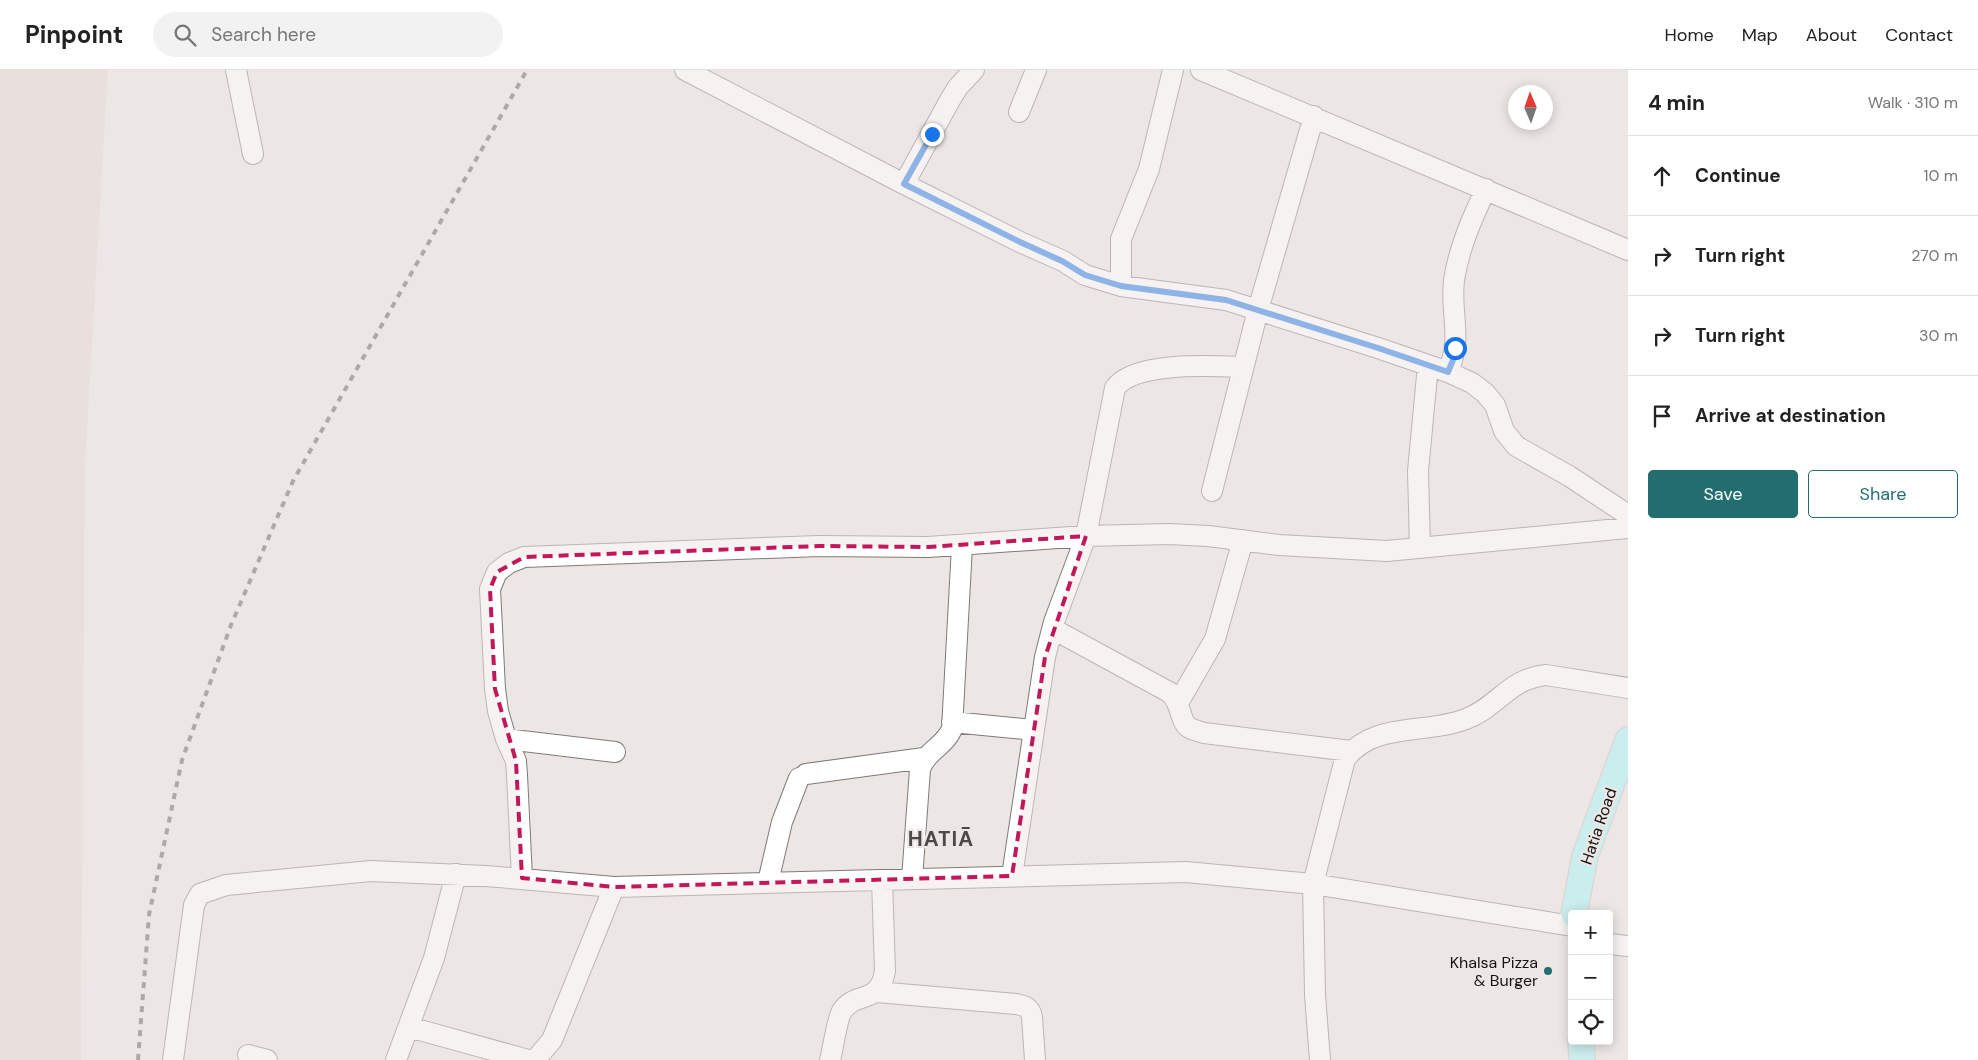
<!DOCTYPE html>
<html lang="en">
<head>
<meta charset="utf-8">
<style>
  :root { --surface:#fff; --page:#f2f2f2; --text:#222; --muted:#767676; --line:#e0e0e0; --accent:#226e6e }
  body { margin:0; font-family:"DM Sans",sans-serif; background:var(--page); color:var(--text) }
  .controls { position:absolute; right:15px; bottom:15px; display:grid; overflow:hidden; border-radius:5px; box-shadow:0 2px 12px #0003 }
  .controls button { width:45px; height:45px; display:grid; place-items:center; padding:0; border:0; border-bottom:1px solid var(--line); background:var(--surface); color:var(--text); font:25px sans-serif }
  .compass { position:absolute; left:1508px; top:15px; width:45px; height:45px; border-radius:50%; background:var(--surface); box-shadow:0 2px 12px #0003; rotate:358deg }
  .stop { position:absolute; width:15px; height:15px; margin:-11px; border:4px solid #1a73e8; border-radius:50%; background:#fff }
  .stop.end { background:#1a73e8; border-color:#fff; box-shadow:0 1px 5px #0008 }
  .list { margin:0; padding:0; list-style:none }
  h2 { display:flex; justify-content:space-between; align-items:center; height:65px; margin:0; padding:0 20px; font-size:21px }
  h2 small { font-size:16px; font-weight:400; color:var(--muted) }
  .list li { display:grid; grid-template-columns:32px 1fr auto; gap:15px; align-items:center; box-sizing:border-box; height:80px; padding:0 20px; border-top:1px solid var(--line) }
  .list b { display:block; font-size:19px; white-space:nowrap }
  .list em { font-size:16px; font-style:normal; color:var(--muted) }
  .actions { display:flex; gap:10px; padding:15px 20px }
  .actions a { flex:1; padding:11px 0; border:1px solid var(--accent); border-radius:5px; text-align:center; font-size:18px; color:var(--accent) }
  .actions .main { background:var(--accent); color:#fff }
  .icon { flex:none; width:28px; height:28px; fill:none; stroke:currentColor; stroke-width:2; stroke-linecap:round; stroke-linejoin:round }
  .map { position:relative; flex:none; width:1628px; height:990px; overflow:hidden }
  header { display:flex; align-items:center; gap:30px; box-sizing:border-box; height:70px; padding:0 25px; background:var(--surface); border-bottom:1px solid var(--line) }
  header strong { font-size:24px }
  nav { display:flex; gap:28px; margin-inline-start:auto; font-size:18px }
  .search { width:350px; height:45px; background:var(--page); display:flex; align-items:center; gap:12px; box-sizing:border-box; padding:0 18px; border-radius:28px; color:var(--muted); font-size:19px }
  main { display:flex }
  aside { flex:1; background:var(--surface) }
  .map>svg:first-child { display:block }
  .built { fill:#e5d8d2 }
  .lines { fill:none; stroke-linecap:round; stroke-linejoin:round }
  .minor-casing { stroke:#7f7a78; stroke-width:22 }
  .major-casing { stroke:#c7c6c6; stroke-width:28 }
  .minor { stroke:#fff; stroke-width:20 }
  .major { stroke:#a0f6f7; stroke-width:25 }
  .rail { stroke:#615e5d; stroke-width:4; stroke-dasharray:6 6; stroke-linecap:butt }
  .route { stroke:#1a73e8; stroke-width:6 }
  .marked { fill:none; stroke:#c2185b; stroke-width:4; stroke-dasharray:10 6; stroke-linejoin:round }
  .poi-dot { fill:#226e6e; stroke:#ece7e5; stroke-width:2 }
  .labels { text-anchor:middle; stroke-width:4.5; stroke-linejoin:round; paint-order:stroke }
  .street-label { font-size:16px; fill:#151312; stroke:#ece7e5 }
  .poi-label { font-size:16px; fill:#151312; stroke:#ece7e5; text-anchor:end }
  .district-label { font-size:21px; font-weight:bold; letter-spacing:1px; fill:#4d4947; stroke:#ece7e5 }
</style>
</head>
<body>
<header>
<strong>Pinpoint</strong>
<div class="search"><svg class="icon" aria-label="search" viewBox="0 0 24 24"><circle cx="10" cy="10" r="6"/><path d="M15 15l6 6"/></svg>Search here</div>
<nav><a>Home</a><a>Map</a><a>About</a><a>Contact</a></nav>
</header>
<main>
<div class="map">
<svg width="1628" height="990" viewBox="0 0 1628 990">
  <rect width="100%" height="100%" fill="#ece7e5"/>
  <path class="built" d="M0 0H108L85 396 81 990H0Z"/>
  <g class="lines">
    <g class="minor-casing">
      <path id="minor" d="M236 0 253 84
        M685 0 904 114 1020 172 1063 191 1085 205 1121 216 1226 230 1378 278 1448 302 1472 313 1485 323 1495 335 1504 361 1516 376 1569 406 1628 445
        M1201 0 1628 180
        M1019 42 1036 0
        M904 114 950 30 958 17 974 0
        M1121 216V169L1149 99 1173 0
        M1448 302C1463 266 1450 245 1454 210 1459 178 1472 148 1486 119
        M1212 421 1258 240 1314 46
        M1420 478 1418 401 1428 295
        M1053 559 1169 622C1182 632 1179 650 1188 657 1192 660 1199 661 1204 663L1351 681
        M1178 633 1215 569 1243 470
        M952 652 1034 660
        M506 669 615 682
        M806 704 924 688
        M1012 806 1045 587 1054 552 1086 466 1115 318C1134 291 1213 296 1243 297
        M522 808 517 705 516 691 506 669 498 641 495 619 490 519 497 502 509 493 524 487 819 476 928 477 1086 466 1169 464 1208 466 1279 475 1387 481 1628 458
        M912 809 920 699C928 679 944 677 952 659L962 476
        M768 812 782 752 799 708
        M1609 874 1628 876
        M877 922 1016 934C1025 936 1030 937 1032 947L1035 990
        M409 957 528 990
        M248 985 267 990
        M173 990 194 835 200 824 226 815 371 801 486 806 614 817 1186 802 1313 814 1572 856
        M396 990 434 888 456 804
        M535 990 552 970 614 817
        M830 990C833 979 837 949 842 941 856 920 879 936 885 901L882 810
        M1320 990 1315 925 1313 814 1345 689C1374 651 1425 665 1466 649 1498 637 1508 609 1546 605L1628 618"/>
    </g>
    <g class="major-casing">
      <path id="major" d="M1574 844 1585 786 1628 670
        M1581 971 1582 990"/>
    </g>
    <use href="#minor" class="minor"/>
    <use href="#major" class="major"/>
    <path class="rail" d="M138 990 149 845 182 690 231 555 293 411 527 0"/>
  </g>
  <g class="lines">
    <path class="route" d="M932 64 904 114 1020 172 1062 191 1085 205 1121 216 1226 230 1378 278 1448 302 1453 290 1455 278"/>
  </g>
  <path d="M0 0H1628V990H0ZM1086 466 1045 587 1012 806 614 817 522 808 516 691 495 619 490 519 497 502 524 487 819 476 928 477Z" fill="#ece7e5" fill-opacity=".55" fill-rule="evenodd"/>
  <path class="marked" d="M1086 466 1045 587 1012 806 614 817 522 808 516 691 495 619 490 519 497 502 524 487 819 476 928 477Z"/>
  <circle class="poi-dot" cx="1548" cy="901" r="5"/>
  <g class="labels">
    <g class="street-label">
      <text transform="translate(1598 756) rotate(-71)" y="6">Hatia Road</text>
    </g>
    <g class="poi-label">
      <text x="1538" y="898">Khalsa Pizza<tspan x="1538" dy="18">&amp; Burger</tspan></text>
    </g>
    <g class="district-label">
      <text x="941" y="776">HATIĀ</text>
    </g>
  </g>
</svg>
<div class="controls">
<button>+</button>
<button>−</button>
<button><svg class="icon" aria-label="locate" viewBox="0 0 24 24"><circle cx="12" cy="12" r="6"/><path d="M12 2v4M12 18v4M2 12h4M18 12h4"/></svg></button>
</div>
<svg class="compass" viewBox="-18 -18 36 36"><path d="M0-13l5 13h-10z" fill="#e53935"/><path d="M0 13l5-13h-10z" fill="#767676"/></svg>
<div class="stop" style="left:1455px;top:278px"></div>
<div class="stop end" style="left:932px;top:64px"></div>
</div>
<aside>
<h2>4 min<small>Walk · 310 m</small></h2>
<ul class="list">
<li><svg class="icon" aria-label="ahead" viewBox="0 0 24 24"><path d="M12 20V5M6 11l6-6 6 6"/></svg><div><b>Continue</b></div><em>10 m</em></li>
<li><svg class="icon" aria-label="right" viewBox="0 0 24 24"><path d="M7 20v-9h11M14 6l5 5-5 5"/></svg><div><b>Turn right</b></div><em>270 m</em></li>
<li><svg class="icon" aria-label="right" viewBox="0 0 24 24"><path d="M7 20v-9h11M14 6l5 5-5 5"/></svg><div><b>Turn right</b></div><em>30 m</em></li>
<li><svg class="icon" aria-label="arrive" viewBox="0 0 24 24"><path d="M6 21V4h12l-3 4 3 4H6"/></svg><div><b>Arrive at destination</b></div></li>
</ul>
<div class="actions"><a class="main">Save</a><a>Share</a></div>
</aside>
</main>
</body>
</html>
